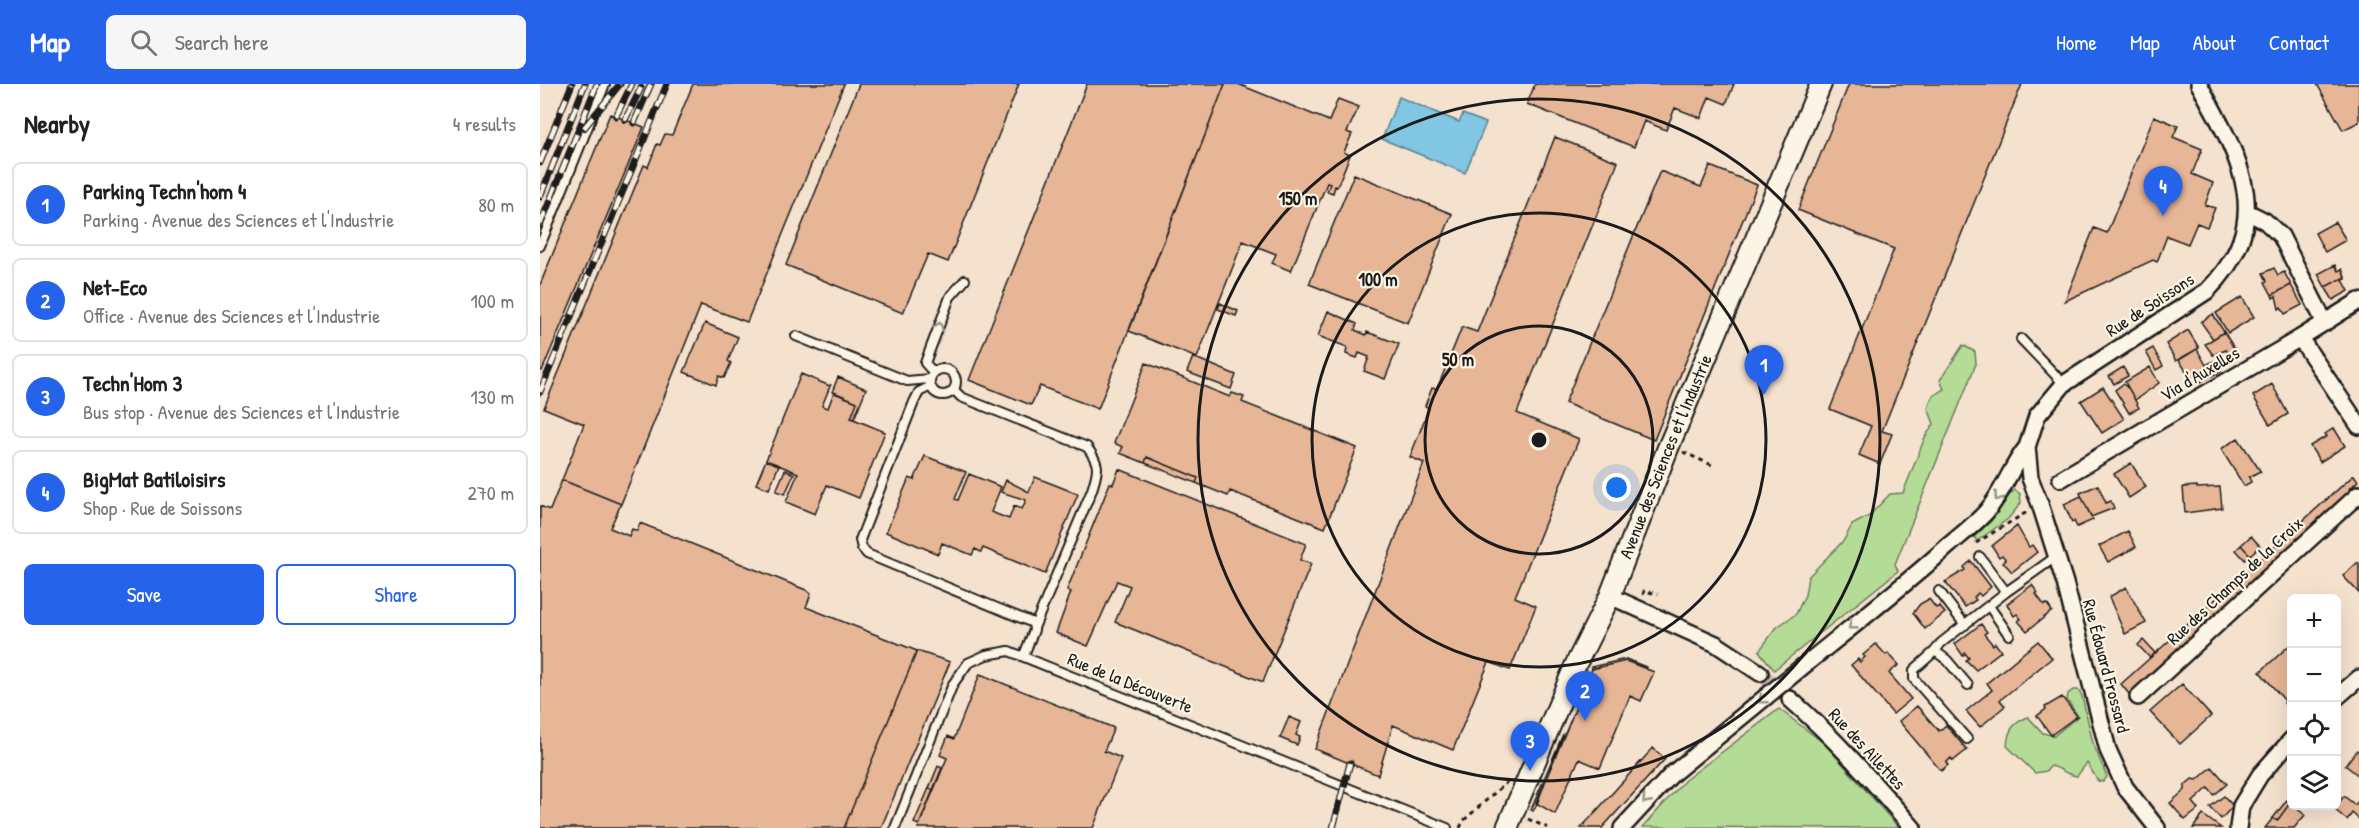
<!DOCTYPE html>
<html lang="en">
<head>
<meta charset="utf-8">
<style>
  :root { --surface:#fff; --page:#f6f6f6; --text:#202124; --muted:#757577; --line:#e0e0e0; --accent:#2563eb }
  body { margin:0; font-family:"Patrick Hand",sans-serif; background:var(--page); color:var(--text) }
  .controls { position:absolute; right:18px; bottom:18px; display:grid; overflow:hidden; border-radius:9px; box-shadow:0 6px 24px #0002 }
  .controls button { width:54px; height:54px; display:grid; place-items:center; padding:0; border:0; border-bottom:2px solid var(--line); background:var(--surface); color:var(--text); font:30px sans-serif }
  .you { position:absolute; left:1077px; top:404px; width:21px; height:21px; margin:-15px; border:4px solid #fff; border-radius:50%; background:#1a73e8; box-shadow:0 0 0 9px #1a73e833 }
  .badge { display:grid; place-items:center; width:39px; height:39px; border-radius:50%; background:var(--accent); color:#fff; font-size:20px; font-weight:700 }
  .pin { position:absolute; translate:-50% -50px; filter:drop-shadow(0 2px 3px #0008) }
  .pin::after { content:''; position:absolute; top:32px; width:21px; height:18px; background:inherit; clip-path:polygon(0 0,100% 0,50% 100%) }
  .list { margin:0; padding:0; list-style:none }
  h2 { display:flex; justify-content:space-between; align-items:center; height:78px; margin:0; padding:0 24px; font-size:26px }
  h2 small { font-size:20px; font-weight:400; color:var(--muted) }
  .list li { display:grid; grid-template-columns:39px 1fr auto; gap:18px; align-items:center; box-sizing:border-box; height:84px; margin:0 12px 12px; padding:0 12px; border:2px solid var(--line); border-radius:9px }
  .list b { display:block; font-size:22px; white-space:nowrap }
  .list p { margin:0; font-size:20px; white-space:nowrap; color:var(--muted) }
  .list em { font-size:20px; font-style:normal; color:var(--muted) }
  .actions { display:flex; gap:12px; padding:18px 24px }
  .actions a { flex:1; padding:14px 0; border:2px solid var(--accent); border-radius:9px; text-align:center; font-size:21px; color:var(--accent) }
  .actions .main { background:var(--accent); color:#fff }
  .icon { flex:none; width:33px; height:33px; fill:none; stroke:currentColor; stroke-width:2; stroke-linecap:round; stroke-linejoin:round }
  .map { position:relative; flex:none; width:1819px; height:744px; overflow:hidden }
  header { display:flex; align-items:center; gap:36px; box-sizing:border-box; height:84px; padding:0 30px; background:var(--accent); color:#fff }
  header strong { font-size:28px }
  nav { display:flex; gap:33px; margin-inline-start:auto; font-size:21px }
  .search { width:420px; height:54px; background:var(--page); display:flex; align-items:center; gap:15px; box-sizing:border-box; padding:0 21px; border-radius:9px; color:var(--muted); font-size:22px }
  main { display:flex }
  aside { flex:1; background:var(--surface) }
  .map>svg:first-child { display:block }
  .green { fill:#b5dc97; stroke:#687c5a; stroke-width:1.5 }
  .water { fill:#81c6e2; stroke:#598293; stroke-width:1.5 }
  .building { fill:#e6b697; stroke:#1c1c1c; stroke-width:1.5 }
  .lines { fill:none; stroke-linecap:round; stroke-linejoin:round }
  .minor-tunnel { stroke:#cabaaa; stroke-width:15; stroke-dasharray:15 8; stroke-linecap:butt }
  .service-casing { stroke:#1c1c1c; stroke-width:12 }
  .minor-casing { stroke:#1c1c1c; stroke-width:20 }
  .tertiary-casing { stroke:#1c1c1c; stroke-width:24 }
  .path { stroke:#1c1c1c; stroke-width:3; stroke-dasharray:4.5 4.5; stroke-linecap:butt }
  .service { stroke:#fcf5e5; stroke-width:8 }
  .minor { stroke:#fcf5e5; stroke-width:15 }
  .tertiary { stroke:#fcf5e5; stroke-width:20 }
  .rail-casing { stroke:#1c1c1c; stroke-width:7 }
  .rail { stroke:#fcf5e5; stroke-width:4.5; stroke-dasharray:14; stroke-linecap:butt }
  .minor-bridge-casing { stroke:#1c1c1c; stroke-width:20; stroke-linecap:butt }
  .minor-bridge { stroke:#fcf5e5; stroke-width:15 }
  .oneway { stroke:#97938b }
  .ring { fill:none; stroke:#1c1c1c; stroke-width:3 }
  .labels { text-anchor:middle; stroke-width:4.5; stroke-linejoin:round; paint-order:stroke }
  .street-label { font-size:18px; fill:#1c1c1c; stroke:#fcf5e5 }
  .centre { fill:#1c1c1c; stroke:#fcf5e5; stroke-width:3 }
  .ring-label { font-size:18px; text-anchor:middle; font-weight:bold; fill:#1c1c1c; stroke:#fcf5e5; stroke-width:4.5; stroke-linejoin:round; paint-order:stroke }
</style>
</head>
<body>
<header>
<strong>Map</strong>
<div class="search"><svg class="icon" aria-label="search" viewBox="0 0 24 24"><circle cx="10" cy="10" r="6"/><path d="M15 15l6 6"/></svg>Search here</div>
<nav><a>Home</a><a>Map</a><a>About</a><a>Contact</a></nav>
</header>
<main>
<aside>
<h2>Nearby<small>4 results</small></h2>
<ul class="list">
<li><span class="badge">1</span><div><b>Parking Techn'hom 4</b><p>Parking · Avenue des Sciences et l'Industrie</p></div><em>80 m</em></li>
<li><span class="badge">2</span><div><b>Net-Eco</b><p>Office · Avenue des Sciences et l'Industrie</p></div><em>100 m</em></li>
<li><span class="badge">3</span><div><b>Techn'Hom 3</b><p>Bus stop · Avenue des Sciences et l'Industrie</p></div><em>130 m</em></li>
<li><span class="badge">4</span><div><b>BigMat Batiloisirs</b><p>Shop · Rue de Soissons</p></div><em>270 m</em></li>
</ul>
<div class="actions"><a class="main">Save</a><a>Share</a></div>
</aside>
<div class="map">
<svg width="1819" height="744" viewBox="0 0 1819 744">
  <rect width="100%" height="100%" fill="#f5e2ce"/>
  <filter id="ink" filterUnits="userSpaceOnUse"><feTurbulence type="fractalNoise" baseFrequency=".0167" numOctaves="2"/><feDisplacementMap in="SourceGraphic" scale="12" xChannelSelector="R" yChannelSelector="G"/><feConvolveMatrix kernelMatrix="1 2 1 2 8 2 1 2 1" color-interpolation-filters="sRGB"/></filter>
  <g filter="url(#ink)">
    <path class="green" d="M1423 261 1435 268 1436 280 1355 480 1358 487 1234 586 1219 567 1237 543 1256 530 1265 511 1268 493 1304 456 1312 441 1329 432 1350 410 1363 409 1385 353 1394 340 1388 324 1393 312 1404 305 1400 296Z
      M1475 406 1480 410 1481 419 1468 435 1437 457 1434 453 1451 437 1471 409Z
      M1533 606H1538L1542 612 1553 659 1567 693 1563 698 1558 697 1547 679 1537 692C1526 691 1521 684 1511 682L1506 687 1495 689 1467 662C1468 646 1473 639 1488 633L1503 649 1514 652 1538 632 1527 616 1528 610Z
      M1239 625 1285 660 1359 744 1103 743 1145 696Z"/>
    <path class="water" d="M859 13 919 38 923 30 946 39 925 89 842 55Z"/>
    <path class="building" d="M153 0H304L207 238 161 221 81 420 22 396 44 340 4 324 104 81 108 83 117 60 120 61 125 50 132 51Z
      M319 0H479L408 178 388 170 363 229 246 181Z
      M547 0H685L558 325 500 302 491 321 429 296Z
      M685 0H698L789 37 798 15 819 23 807 48 812 50 804 68 810 71 797 103 795 102 793 109 787 107 790 100 787 99 751 187 732 179 736 170 703 157 657 274 589 247Z
      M995 0H1194L1186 20 1169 13 1161 34 1135 24 1126 46 1104 37 1094 63 987 20Z
      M1309 0H1482L1342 347 1352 350 1340 380 1319 371 1331 342 1290 325 1354 165 1258 126Z
      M1777 0H1819V38L1803 46Z
      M70 30 104 43 2 287 0 286V201Z
      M1614 32 1638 42 1633 53 1662 65 1652 90 1673 99 1665 121 1675 124 1667 143 1657 139 1648 160 1627 152 1617 178 1613 176 1525 217 1554 144 1567 149Z
      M1015 53 1078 78 977 329 1039 355 975 513 996 522 970 586 949 578 913 666 853 641 838 691 775 665 884 379 870 373 889 324 885 322 892 304 897 305 922 243 937 248Z
      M1170 82 1217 101 1114 356 1025 319 1120 87 1161 103Z
      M814 90 912 130 868 239 769 200Z
      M1795 138 1806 156 1785 168 1775 149Z
      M1795 181 1798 187 1802 185 1805 193 1785 203 1778 190Z
      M1734 184 1738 191 1744 188 1751 201 1732 211 1725 198 1727 197 1723 189Z
      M1805 193 1806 195 1803 196 1809 207 1793 216 1785 203Z
      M1751 201 1762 221 1745 230 1741 223 1739 225 1736 212 1733 214 1732 211Z
      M1702 213 1714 233 1688 249 1676 229Z
      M680 219 698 227 696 232 678 225Z
      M788 227 817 240 815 246 826 251 827 248 859 260 845 295 824 287 829 273 819 269 817 274 806 270 807 263 778 252Z
      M1673 230 1684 248 1673 255 1661 238Z
      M165 239 198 253 188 277 191 279 184 294 179 292 176 301 144 288Z
      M1648 246 1659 264 1636 277 1626 260Z
      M1684 248 1697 269 1690 273 1686 266 1673 271 1665 260Z
      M1613 264 1623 282 1616 286 1606 268Z
      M1657 265 1666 281 1674 277 1681 287 1655 301 1639 276Z
      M653 273 696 291 691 305 647 288Z
      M606 279 690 313 692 309 704 313 702 318 817 364 785 444 690 407 688 412 656 399 658 394 607 373 605 379 580 369 583 363 574 359Z
      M1583 283 1588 292 1574 300 1569 292Z
      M1610 283 1619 299 1595 316 1585 298Z
      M261 290 290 302 291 300 282 322 288 324 294 308 317 318 311 334 345 348 319 414 287 401 275 430 246 418 258 389 226 376Z
      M298 293 326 305 314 335 311 334 317 318 292 308Z
      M1583 300 1589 305 1599 324 1589 329 1575 306Z
      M1732 300 1748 330 1730 341 1713 312Z
      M1563 303 1584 335 1562 349 1541 317Z
      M1794 344 1805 362 1780 378 1770 362 1787 352 1785 350Z
      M1698 354 1721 388 1720 387 1709 393 1711 398 1704 402 1681 365Z
      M385 372 426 388 415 415 418 416 429 390 461 403 451 428 469 435 474 422 482 425 486 416 461 408 466 396 489 408 495 393 538 410 505 490 443 464 441 468 435 465 432 471 402 459 398 470 346 448 369 394 374 396Z
      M607 373 658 394 656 399 605 379Z
      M226 376 239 381 229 405 216 400Z
      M1591 379 1606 403 1589 414 1574 390Z
      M579 385 766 460 760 476 771 480 723 598 575 538 590 502 577 497 548 562 516 549 531 508 527 506 570 399 573 400Z
      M245 386 254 390 245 410 236 407Z
      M1814 391 1818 397 1809 405 1812 409 1589 610 1581 600Z
      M22 396 81 420 70 444 89 452 92 445 97 447 100 439 266 506 271 510 266 523 377 567 304 744H0V422L10 426Z
      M1558 401 1566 419 1571 417 1574 424 1551 433 1540 409Z
      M1657 402V404L1680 403 1682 424 1645 429 1643 403Z
      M1541 412 1553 436 1537 443 1534 437 1532 438 1524 420Z
      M1477 442 1489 463 1492 461 1497 468 1472 488 1463 478 1466 476 1462 471 1459 473 1452 462Z
      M1588 447 1596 463 1568 478 1559 462Z
      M1711 452 1720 462 1710 471 1701 461Z
      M1701 461 1710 471 1705 476 1696 466Z
      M1431 477 1451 503 1441 512 1438 509 1434 513 1436 516 1425 523 1405 498 1425 486 1424 483Z
      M1817 479H1819V509L1803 492Z
      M1492 501 1498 509 1496 510 1504 521 1507 520 1512 527 1487 547 1478 537 1481 535 1477 530 1474 532 1467 520Z
      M1586 503 1606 539 1585 550 1569 513Z
      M1389 515 1396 524 1399 522 1405 529 1385 545 1373 529 1380 520Z
      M1441 540 1447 548 1444 550 1453 561 1455 559 1461 567 1436 586 1426 576 1429 574 1425 569 1423 572 1415 560Z
      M1603 556 1615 569 1610 574 1598 561Z
      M1498 557 1512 574 1460 616 1465 622 1440 643 1426 627 1452 606 1447 599Z
      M1336 560 1346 571 1348 569 1359 581 1349 589 1371 615 1353 630 1311 581 1318 575 1320 578 1325 573 1323 571Z
      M1751 560 1752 618 1747 622 1744 619 1746 618 1720 588Z
      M377 567 410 578 341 744H304Z
      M1086 575 1106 583V585L1086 577 1052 585 1051 583Z
      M1086 577 1114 588 1101 617 1090 612 1060 684 1039 675 1015 730 996 719 1052 585Z
      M440 590 574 644 564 667 581 674 553 744H378L407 674 400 671 408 652 414 655Z
      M1642 600 1671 632 1640 660 1610 628Z
      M1522 613 1537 632 1511 651 1497 632 1506 625 1505 623Z
      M1377 622 1399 647 1406 641 1427 666 1413 677 1411 674 1406 679 1408 681 1401 687 1359 637Z
      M749 633 761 638 756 651 760 653 757 661 740 654Z
      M1023 650 997 720 993 727 991 726Z
      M1113 664 1125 675 1062 744H1041Z
      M1817 666 1819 668V692L1805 681Z
      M398 682 402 684 393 706 389 704Z
      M1672 683 1687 700 1674 711 1668 704 1653 718 1659 725 1645 736 1630 719 1645 706V701L1652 695 1657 696Z
      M389 704 393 706 379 741 374 739Z
      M1684 712 1693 722 1681 735 1670 723Z
      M1804 712 1815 721 1819 716V735L1812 729 1807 736 1794 725Z
      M1747 716 1750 719 1737 737 1733 734Z
      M1750 719 1765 731 1754 744H1725L1733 734 1737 737Z
      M1663 731 1681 744H1653Z"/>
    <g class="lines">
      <path class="minor-tunnel" d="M1220 589 1247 612"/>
      <g class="service-casing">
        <path id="service" d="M0 162 65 0
          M256 252 367 297 390 295
          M1481 255 1524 300
          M390 298a13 13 0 1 1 26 0a13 13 0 1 1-26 0Z
          M394 289 385 279 410 213 425 196
          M389 303 379 308 374 318 320 456 322 464 327 470 493 539 494 546 484 571
          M414 306 421 313 547 363C561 382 558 385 552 406L494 544
          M1440 473 1466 508
          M1399 507 1425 541
          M1449 522 1469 551
          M1395 567 1407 576 1428 601
          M1427 655 1374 595V586L1395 567 1401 559 1466 508 1517 472
          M355 744 413 600 428 579 446 571 469 567 907 744"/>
      </g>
      <g class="minor-casing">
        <path id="minor" d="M1707 128 1725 137 1741 152 1785 239
          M1760 254 1819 342
          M1521 395 1760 254 1819 217
          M1070 512 1176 560 1220 589
          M1267 579C1315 540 1363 503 1408 462 1421 451 1435 440 1446 428 1464 408 1470 383 1487 363
          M1598 613 1819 410
          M1796 614 1819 594
          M1250 615C1295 654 1334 699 1373 744
          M1082 744 1132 690
          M1617 744 1585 703 1568 666 1525 499 1500 420 1490 394 1487 363 1497 332 1524 300 1667 207C1738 136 1699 73 1659 0
          M1698 744 1701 722 1720 691 1752 655"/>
      </g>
      <g class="tertiary-casing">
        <g id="tertiary">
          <path id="s1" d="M967 744 1036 580 1070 512 1128 364 1281 0"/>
        </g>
      </g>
      <path class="path" d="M1143 368 1174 382
        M1436 459 1487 428
        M1103 511 1104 507 1118 510
        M988 735 1008 744
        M920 744 923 737 967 698"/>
      <use href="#service" class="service"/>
      <use href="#minor" class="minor"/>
      <use href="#tertiary" class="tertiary"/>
      <g class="rail-casing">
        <path id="rail" d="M76 32 92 0
          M85 36 101 4
          M94 39 111 0
          M44 44 80 0
          M0 79 32 0
          M0 113 45 0
          M0 141 57 0
          M0 308 127 0
          M793 744 810 679"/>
      </g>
      <use href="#rail" class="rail"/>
      <g class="minor-bridge-casing">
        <path id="minor-bridge" d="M1132 690 1267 579"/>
      </g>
      <use href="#minor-bridge" class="minor-bridge"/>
    </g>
    <defs><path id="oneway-chevron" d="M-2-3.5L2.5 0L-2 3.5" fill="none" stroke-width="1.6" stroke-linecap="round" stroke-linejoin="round" transform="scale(1.5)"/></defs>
    <g class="oneway">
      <use href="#oneway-chevron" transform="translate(399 242) rotate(-69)"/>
      <use href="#oneway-chevron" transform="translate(1458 413) rotate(126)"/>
      <use href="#oneway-chevron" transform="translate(1312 542) rotate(141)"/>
      <use href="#oneway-chevron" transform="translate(1222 616) rotate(141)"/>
      <use href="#oneway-chevron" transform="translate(1106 716) rotate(132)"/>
    </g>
  </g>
  <g class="ring">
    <circle cx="999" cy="356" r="114"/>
    <circle cx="999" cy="356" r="227"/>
    <circle cx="999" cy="356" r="341"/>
  </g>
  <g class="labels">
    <g class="street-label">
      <text transform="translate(1610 221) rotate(-33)" y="6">Rue de Soissons</text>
      <text transform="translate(1660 290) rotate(-31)" y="6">Via d'Auxelles</text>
      <text dy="6" stroke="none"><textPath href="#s1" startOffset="404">Avenue des Sciences et l'Industrie</textPath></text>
      <text transform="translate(1695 497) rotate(-43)" y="6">Rue des Champs de la Croix</text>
      <text transform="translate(1566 582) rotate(75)" y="6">Rue Édouard Frossard</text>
      <text transform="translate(590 599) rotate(22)" y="6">Rue de la Découverte</text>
      <text transform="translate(1327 665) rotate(47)" y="6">Rue des Ailettes</text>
    </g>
  </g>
  <circle cx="999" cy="356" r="9" class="centre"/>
  <g class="ring-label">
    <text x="758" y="121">150 m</text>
    <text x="838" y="202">100 m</text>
    <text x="918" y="282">50 m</text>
  </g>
</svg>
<div class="controls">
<button>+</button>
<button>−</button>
<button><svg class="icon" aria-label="locate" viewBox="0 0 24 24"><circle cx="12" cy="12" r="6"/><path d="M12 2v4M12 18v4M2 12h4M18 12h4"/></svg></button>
<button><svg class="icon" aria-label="layers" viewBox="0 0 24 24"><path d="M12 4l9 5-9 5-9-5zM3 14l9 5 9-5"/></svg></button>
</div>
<div class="you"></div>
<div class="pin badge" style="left:1224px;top:311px">1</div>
<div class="pin badge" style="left:1045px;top:637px">2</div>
<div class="pin badge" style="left:990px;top:687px">3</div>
<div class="pin badge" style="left:1623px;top:132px">4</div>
</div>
</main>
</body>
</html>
